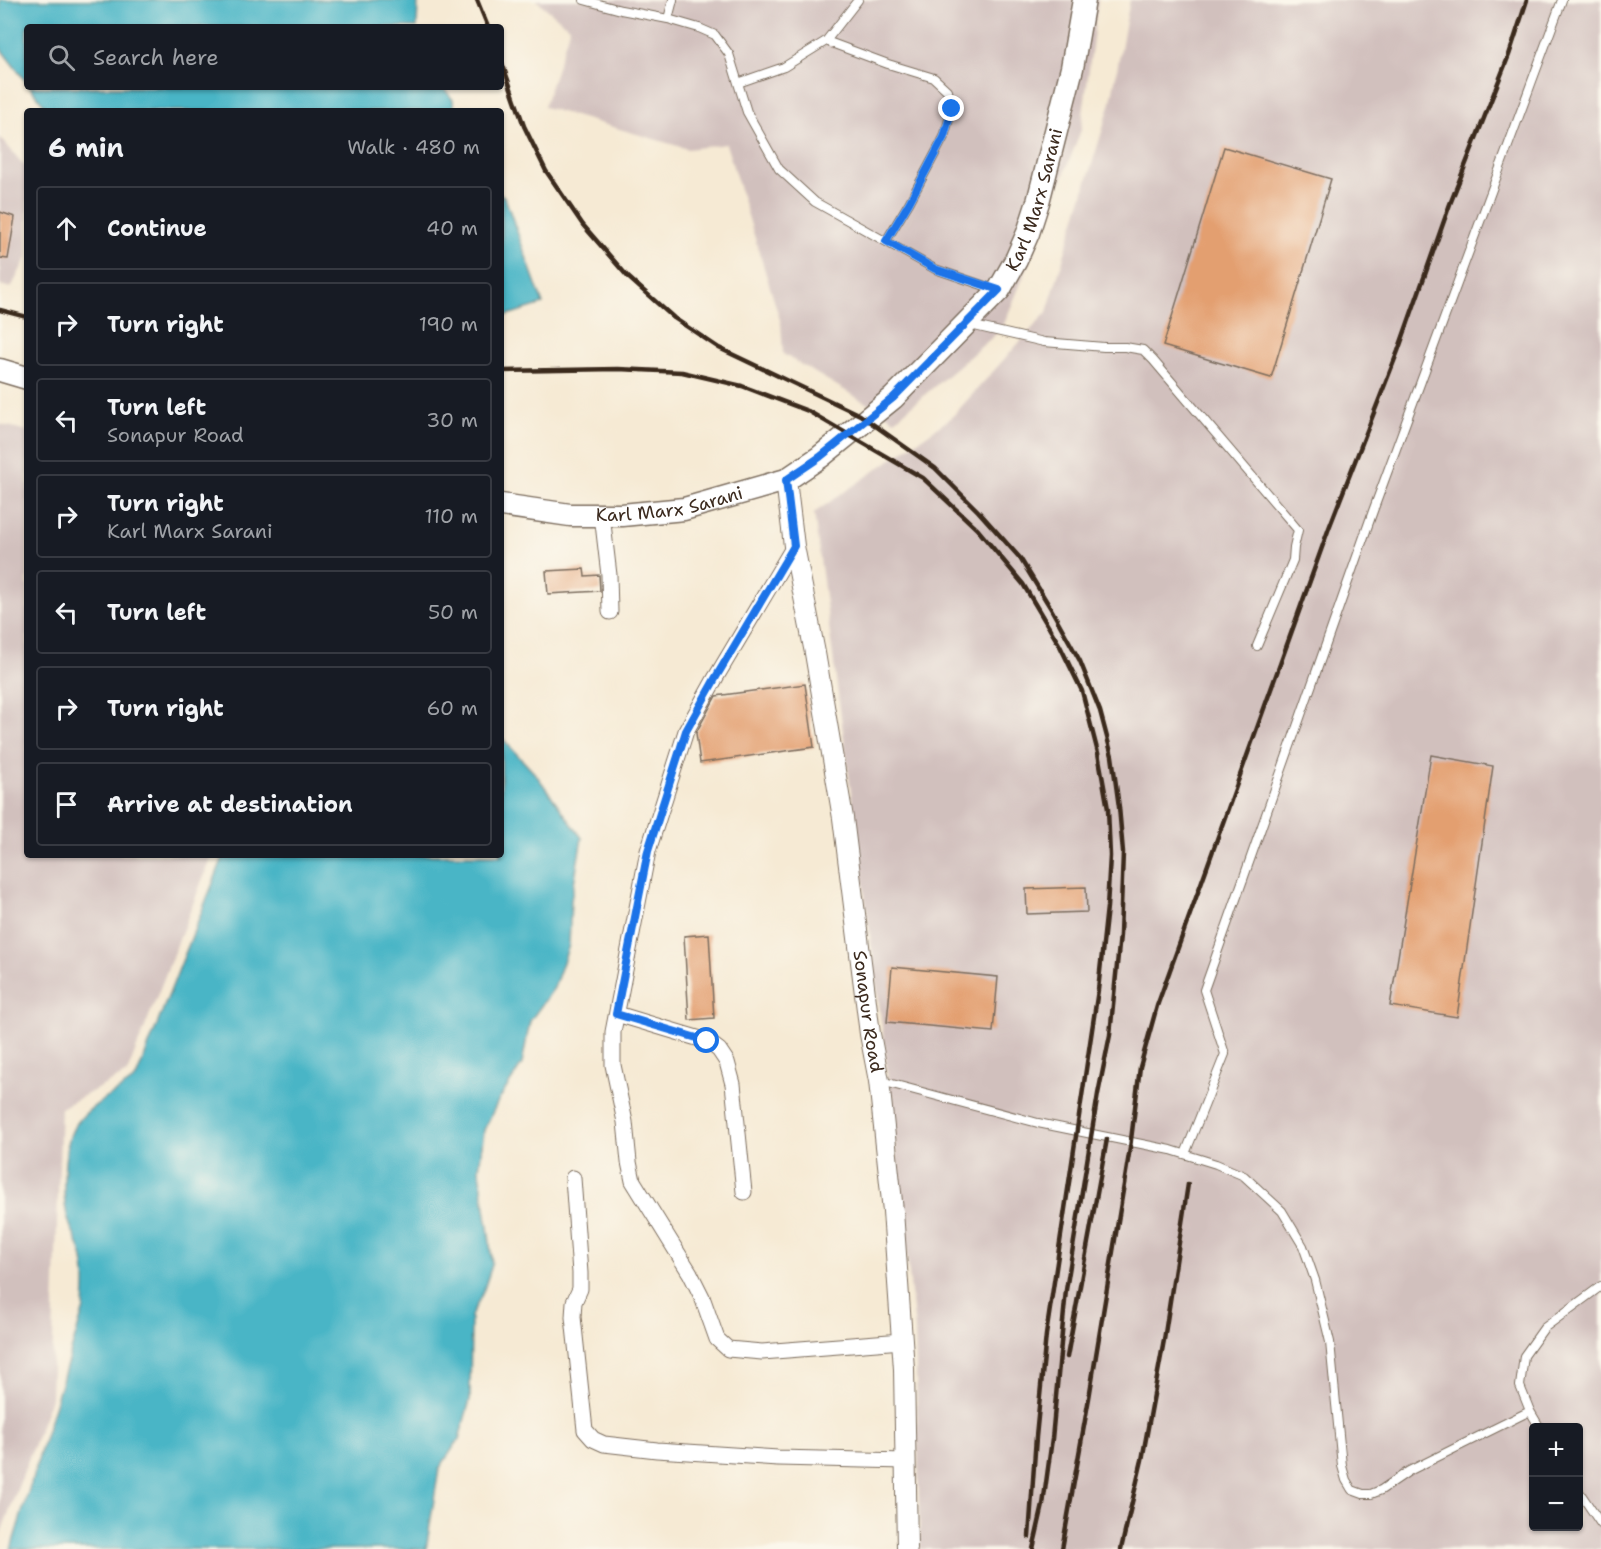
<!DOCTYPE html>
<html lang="en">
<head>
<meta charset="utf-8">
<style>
  :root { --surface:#171b24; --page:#20242c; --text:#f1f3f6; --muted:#9ea1a6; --line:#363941 }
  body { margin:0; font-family:"Shantell Sans",sans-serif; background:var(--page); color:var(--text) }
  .controls { position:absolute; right:18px; bottom:18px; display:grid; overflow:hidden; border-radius:6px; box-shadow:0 2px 4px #0004 }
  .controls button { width:54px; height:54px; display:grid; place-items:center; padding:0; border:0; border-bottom:2px solid var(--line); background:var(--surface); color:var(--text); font:30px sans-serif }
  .stop { position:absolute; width:18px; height:18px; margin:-14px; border:4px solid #1a73e8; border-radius:50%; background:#fff }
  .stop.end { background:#1a73e8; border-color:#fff; box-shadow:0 2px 6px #0008 }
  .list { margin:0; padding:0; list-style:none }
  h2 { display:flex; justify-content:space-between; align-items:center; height:78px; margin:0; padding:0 24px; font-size:26px }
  h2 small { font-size:20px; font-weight:400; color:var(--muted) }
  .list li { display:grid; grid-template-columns:39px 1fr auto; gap:18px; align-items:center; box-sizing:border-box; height:84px; margin:0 12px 12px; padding:0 12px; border:2px solid var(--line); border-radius:6px }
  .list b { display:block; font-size:22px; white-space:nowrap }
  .list p { margin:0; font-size:20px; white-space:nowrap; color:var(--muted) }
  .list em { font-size:20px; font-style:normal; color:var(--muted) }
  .icon { flex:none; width:33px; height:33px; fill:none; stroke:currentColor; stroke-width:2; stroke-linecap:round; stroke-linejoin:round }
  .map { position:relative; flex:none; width:1601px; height:1549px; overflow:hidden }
  .search { position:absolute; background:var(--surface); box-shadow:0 2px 4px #0004; left:24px; top:24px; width:480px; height:66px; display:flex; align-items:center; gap:15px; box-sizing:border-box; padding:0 21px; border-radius:6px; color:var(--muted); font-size:22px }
  .panel { position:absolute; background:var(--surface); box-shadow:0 2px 4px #0004; left:24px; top:108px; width:480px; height:750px; border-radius:6px }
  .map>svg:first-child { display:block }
  .industrial { fill:#d1c0bd; fill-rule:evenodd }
  .water { fill:#49b5c6; stroke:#427072; stroke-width:1.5 }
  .building { fill:#e39f70 }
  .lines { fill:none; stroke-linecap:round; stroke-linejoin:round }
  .service-casing { stroke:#7c6d5e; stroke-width:10 }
  .minor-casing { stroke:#7c6d5e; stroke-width:17 }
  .tertiary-casing { stroke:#7c6d5e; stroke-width:22 }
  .secondary-casing { stroke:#7c6d5e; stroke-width:25 }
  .service { stroke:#fff; stroke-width:8 }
  .minor { stroke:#fff; stroke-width:15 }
  .tertiary { stroke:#fff; stroke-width:20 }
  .secondary { stroke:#fff; stroke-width:22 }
  .rail { stroke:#3b2a1e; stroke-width:4.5 }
  .route { stroke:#1a73e8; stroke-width:8 }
  .labels { text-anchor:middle; stroke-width:5; stroke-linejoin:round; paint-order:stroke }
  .street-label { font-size:18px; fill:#3b2a1e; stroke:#fbf7ec }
</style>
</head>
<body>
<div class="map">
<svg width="1601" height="1549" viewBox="0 0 1601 1549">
  <rect width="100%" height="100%" fill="#fbf7ec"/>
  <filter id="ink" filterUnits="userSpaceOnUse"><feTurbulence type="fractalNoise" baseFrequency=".0167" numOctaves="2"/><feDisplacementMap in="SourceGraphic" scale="12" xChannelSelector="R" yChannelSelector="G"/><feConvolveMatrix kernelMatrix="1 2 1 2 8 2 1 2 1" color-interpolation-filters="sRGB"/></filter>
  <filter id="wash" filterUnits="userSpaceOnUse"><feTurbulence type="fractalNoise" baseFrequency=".008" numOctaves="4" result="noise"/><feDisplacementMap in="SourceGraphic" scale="24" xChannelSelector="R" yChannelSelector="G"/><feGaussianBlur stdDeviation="1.35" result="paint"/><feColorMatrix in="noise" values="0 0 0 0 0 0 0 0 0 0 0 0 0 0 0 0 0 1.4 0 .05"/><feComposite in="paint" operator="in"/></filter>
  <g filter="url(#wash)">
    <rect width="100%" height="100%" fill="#f6ead4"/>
    <path class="industrial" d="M536 0H1098L1081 130 1045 224 1002 329 895 420 783 354 781 323 726 144 688 149 544 107 570 28Z
      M1130 0H1601V1549H920L915 1329 883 1033 814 513 951 418 1047 312 1111 102ZM1534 1428H1578V1526H1534Z
      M0 137 27 169V257L11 288 0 285Z
      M0 424 27 431V855H212L127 1073 61 1108 51 1398 0 1536Z"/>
    <path class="water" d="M0 0H418L417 27H27V83L0 48Z
      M30 87H443L453 100 454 111H49Z
      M501 194 505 198 543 304 501 317Z
      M501 737 537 776 582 838 571 900 569 945 554 988 530 1021 522 1064 498 1101 484 1130 479 1169 489 1234 492 1265 483 1292 471 1316 470 1400 459 1439 439 1469 426 1549H11L84 1308C85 1289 87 1270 81 1252 78 1242 72 1232 69 1222 61 1200 62 1141 77 1123 92 1103 118 1093 136 1078L224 855H501Z"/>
    <g id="blocks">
      <path class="building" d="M1224 147 1331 179 1271 378 1163 346Z
        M0 212 15 217 8 259 0 258Z
        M584 569 585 576 599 575 600 591 548 594 546 571Z
        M805 684 814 747 700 763 696 733 716 696Z
        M1431 755 1493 766 1457 1017 1390 1006Z
        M1086 887 1087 912 1027 914 1026 889Z
        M709 934 714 1018 689 1020 684 936Z
        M892 967 998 977 993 1032 887 1022Z"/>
    </g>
  </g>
  <g filter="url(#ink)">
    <use href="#blocks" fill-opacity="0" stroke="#7c6d5e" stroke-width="1.5"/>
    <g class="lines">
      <g class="service-casing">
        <path id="service" d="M584 0 621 10 668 19 699 28 715 35 729 54 747 112 779 169 815 202 935 269 994 289
          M668 19 673 0
          M826 41 888 64 934 78 948 91 952 109 944 137 909 203 886 241
          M738 83 784 67 826 41 858 0
          M970 325 1044 342 1104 347H1125L1143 350 1153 360 1298 530 1294 547 1293 560 1257 646
          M881 1081 1038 1123 1171 1150 1216 1164 1244 1176 1282 1211 1303 1246 1315 1280 1330 1342 1342 1466 1346 1480 1352 1490 1363 1494H1371L1381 1490 1409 1471 1530 1411
          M1185 1154 1225 1054 1204 990 1373 511 1562 0
          M1540 1428 1530 1411 1520 1386 1524 1356 1544 1328 1601 1286
          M1578 1490 1601 1524"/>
      </g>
      <g class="minor-casing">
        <path id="minor" d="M602 515 609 575 610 612
          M794 546 716 677 686 731 648 851 613 1032V1065L625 1122 629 1162 633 1181 690 1273 702 1297 717 1339 728 1349 762 1352 902 1341
          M617 1014 707 1041 719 1050 727 1062 733 1084 744 1192
          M573 1178 580 1273V1289L574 1302 573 1317 585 1430 593 1439 604 1444 657 1450 778 1458 906 1461"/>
      </g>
      <g class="tertiary-casing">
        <g id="tertiary">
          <path id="s1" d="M786 480 794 546 815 653 843 818 870 1034 879 1081 893 1211 904 1369 907 1549"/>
        </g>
      </g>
      <g class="secondary-casing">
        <g id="secondary">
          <path d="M0 370 27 378"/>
          <path id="s2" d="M501 505 570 515H622L684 509 786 480 820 457 893 398 999 290 1016 260 1028 233 1038 202 1072 68 1084 0"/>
        </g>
      </g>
      <use href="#service" class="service"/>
      <use href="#minor" class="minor"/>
      <use href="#tertiary" class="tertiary"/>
      <use href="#secondary" class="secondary"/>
      <path class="rail" d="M477 0 488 27
        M501 60 524 126 546 171 583 225 628 277 674 318 719 348 860 415 935 468 978 511 1020 558 1050 607 1080 661 1100 711 1112 756 1119 807 1123 852 1120 935 1110 1035 1098 1094 1066 1290 1052 1439 1043 1505 1033 1549
        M0 310 27 317
        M501 371 618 369 682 372 742 386 808 411 923 478 978 530 1023 584 1060 646 1082 691 1098 753 1108 809 1110 856 1107 907 1098 990 1046 1335 1036 1437 1029 1537
        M1067 1357 1107 1139
        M1062 1549 1089 1398 1130 1148 1140 1067 1157 1006 1329 528 1398 351 1450 204 1509 55 1527 0
        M1121 1549 1142 1460 1164 1340 1188 1184"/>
    </g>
  </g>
  <g class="lines" filter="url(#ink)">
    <path class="route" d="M707 1041 616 1014 648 851 686 731 716 677 794 546 786 480 820 457 893 398 999 290 935 269 886 241 909 203 944 137 952 109"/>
  </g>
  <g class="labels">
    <g class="street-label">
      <text dy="6" stroke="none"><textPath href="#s2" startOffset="674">Karl Marx Sarani</textPath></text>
      <text dy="6" stroke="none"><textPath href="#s2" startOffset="170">Karl Marx Sarani</textPath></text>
      <text dy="6" stroke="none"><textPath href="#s1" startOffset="538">Sonapur Road</textPath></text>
    </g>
  </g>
</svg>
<div class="controls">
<button>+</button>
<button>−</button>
</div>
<div class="stop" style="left:707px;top:1041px"></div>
<div class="stop end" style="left:952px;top:109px"></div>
<div class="search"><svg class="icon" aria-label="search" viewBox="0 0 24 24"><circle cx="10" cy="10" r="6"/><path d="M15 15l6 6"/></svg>Search here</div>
<section class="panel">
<h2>6 min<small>Walk · 480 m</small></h2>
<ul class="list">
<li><svg class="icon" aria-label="ahead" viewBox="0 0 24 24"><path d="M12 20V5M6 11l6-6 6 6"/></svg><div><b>Continue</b></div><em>40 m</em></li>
<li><svg class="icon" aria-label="right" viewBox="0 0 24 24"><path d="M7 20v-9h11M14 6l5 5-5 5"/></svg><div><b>Turn right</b></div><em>190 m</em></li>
<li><svg class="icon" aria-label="left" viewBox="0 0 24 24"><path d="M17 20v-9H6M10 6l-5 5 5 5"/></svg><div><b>Turn left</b><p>Sonapur Road</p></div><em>30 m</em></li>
<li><svg class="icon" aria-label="right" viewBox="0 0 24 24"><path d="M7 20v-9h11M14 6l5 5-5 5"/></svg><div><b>Turn right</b><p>Karl Marx Sarani</p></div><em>110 m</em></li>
<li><svg class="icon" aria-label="left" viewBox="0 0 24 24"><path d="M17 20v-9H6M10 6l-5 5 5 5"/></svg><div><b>Turn left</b></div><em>50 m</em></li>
<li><svg class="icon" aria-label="right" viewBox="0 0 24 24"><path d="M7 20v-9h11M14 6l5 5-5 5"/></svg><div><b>Turn right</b></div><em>60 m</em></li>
<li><svg class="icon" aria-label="arrive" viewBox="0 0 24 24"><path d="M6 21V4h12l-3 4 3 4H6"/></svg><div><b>Arrive at destination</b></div></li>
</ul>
</section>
</div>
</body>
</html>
